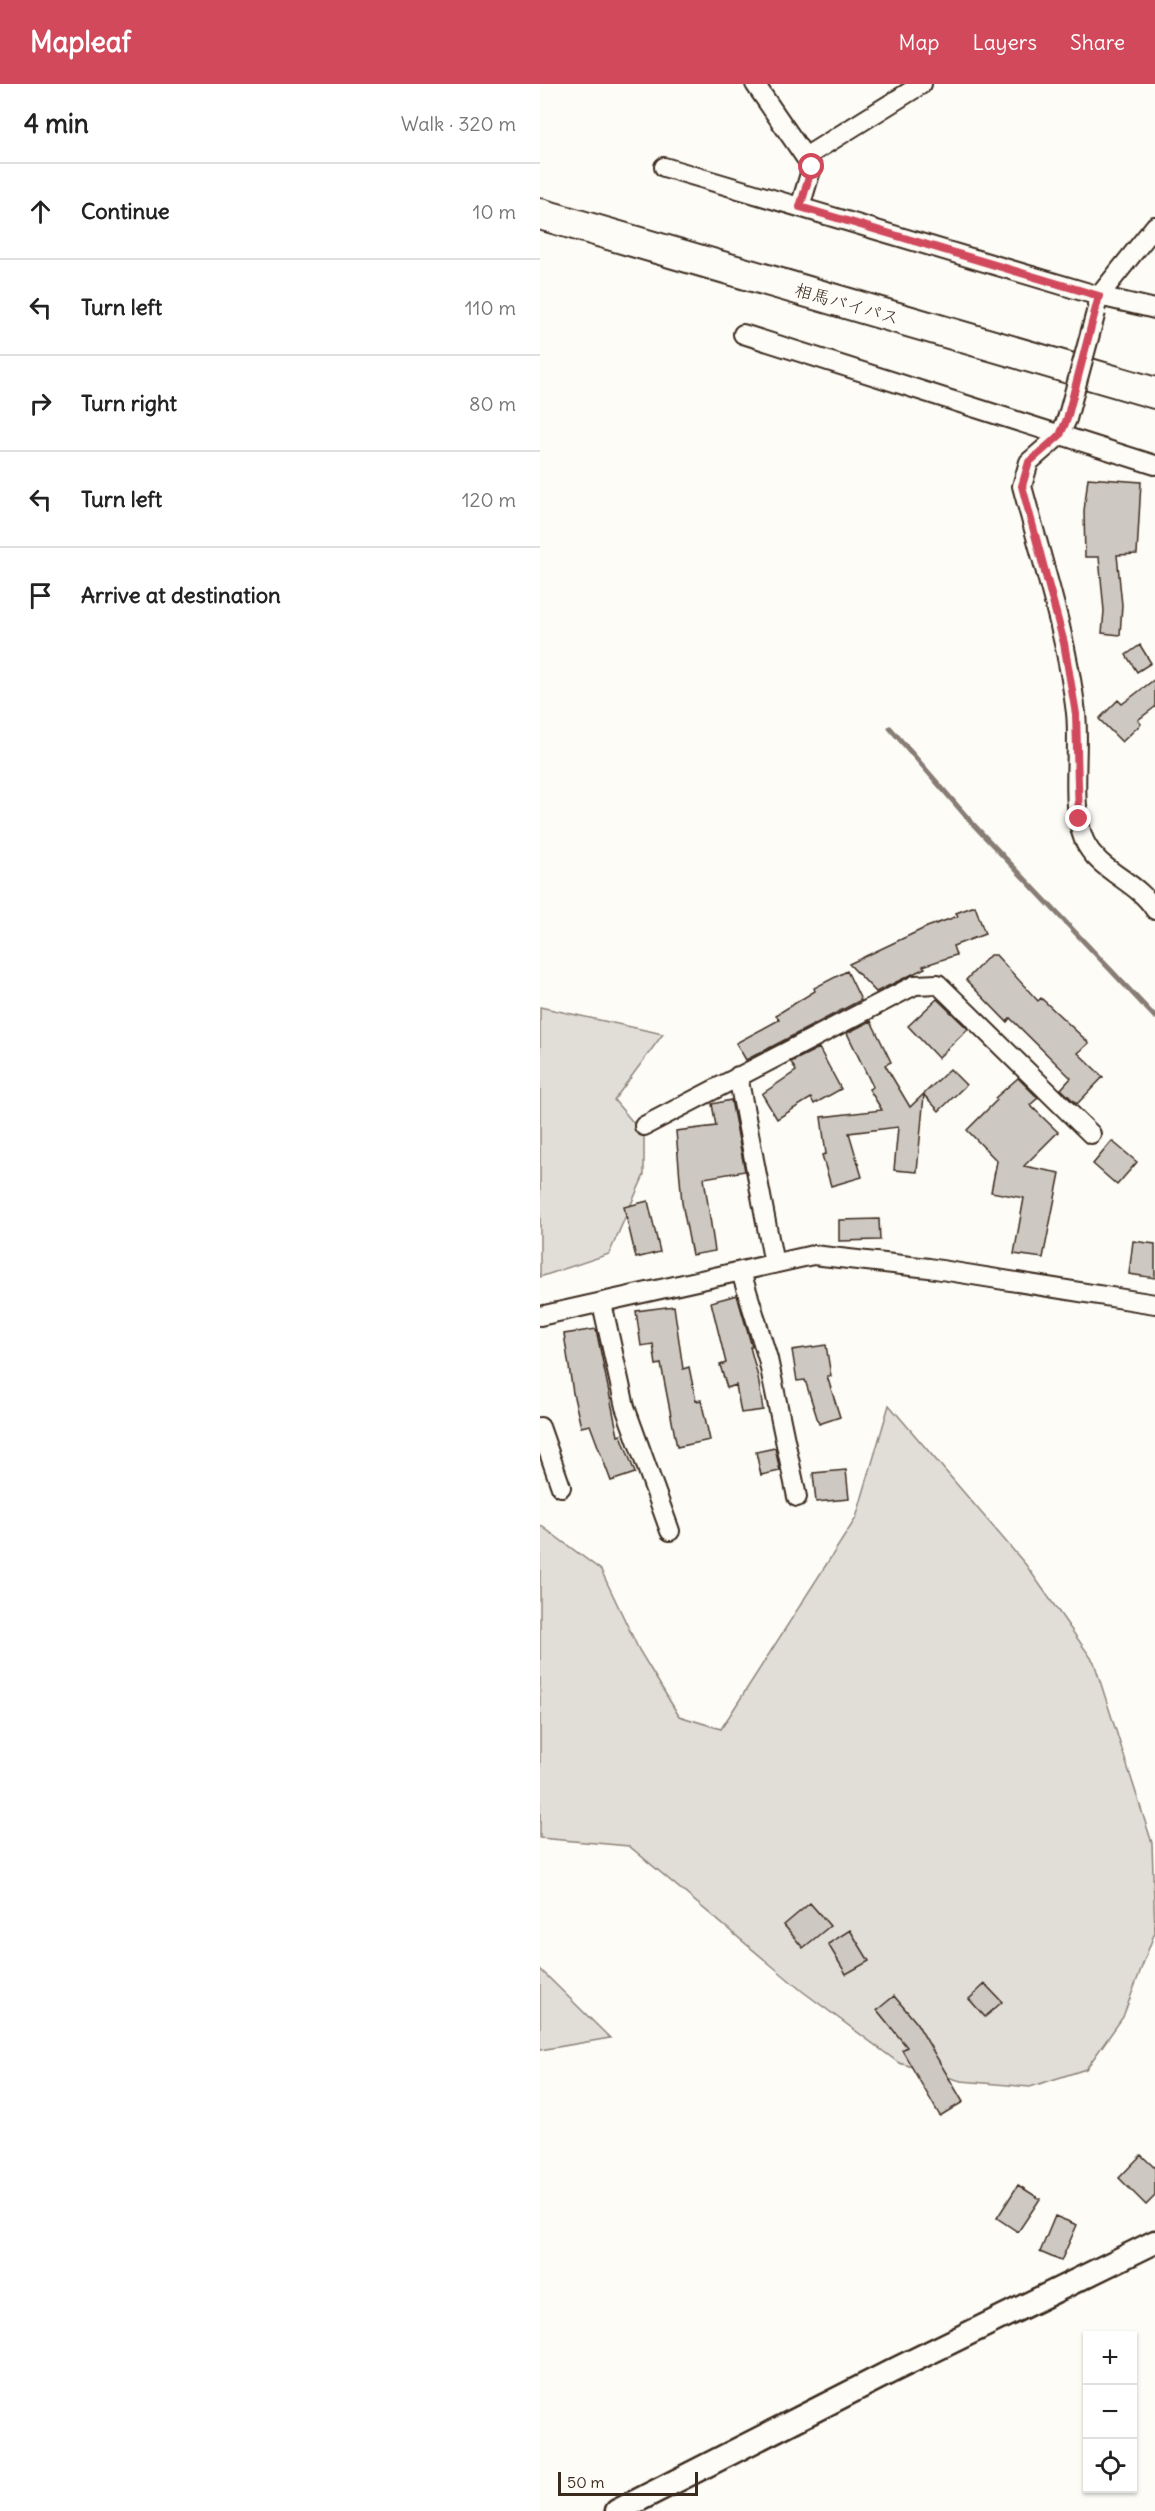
<!DOCTYPE html>
<html lang="en">
<head>
<meta charset="utf-8">
<style>
  :root { --surface:#fff; --page:#f6f6f6; --text:#222; --muted:#767676; --line:#e0e0e0; --accent:#d1495b }
  body { margin:0; font-family:Delius,"Klee One",sans-serif; background:var(--page); color:var(--text) }
  .controls { position:absolute; right:18px; bottom:18px; display:grid; overflow:hidden; border-radius:0px; box-shadow:0 2px 4px #0004 }
  .controls button { width:54px; height:54px; display:grid; place-items:center; padding:0; border:0; border-bottom:2px solid var(--line); background:var(--surface); color:var(--text); font:30px sans-serif }
  .scale { position:absolute; left:18px; bottom:15px; width:140px; box-sizing:border-box; padding-left:6px; border:3px solid #3b2a1e; border-top:0; font-size:16px; line-height:21px; white-space:nowrap; color:#3b2a1e; -webkit-text-stroke:4px #fdfcf7; paint-order:stroke }
  .stop { position:absolute; width:18px; height:18px; margin:-14px; border:4px solid #d1495b; border-radius:50%; background:#fff }
  .stop.end { background:#d1495b; border-color:#fff; box-shadow:0 2px 6px #0008 }
  .list { margin:0; padding:0; list-style:none }
  h2 { display:flex; justify-content:space-between; align-items:center; height:78px; margin:0; padding:0 24px; font-size:26px }
  h2 small { font-size:20px; font-weight:400; color:var(--muted) }
  .list li { display:grid; grid-template-columns:39px 1fr auto; gap:18px; align-items:center; box-sizing:border-box; height:96px; padding:0 24px; border-top:2px solid var(--line) }
  .list b { display:block; font-size:22px; white-space:nowrap }
  .list em { font-size:20px; font-style:normal; color:var(--muted) }
  .icon { flex:none; width:33px; height:33px; fill:none; stroke:currentColor; stroke-width:2; stroke-linecap:round; stroke-linejoin:round }
  .map { position:relative; flex:none; width:615px; height:2427px; overflow:hidden }
  header { display:flex; align-items:center; gap:36px; box-sizing:border-box; height:84px; padding:0 30px; background:var(--accent); color:#fff }
  header strong { font-size:28px }
  nav { display:flex; gap:33px; margin-inline-start:auto; font-size:21px }
  main { display:flex }
  aside { flex:1; background:var(--surface) }
  .map>svg:first-child { display:block }
  .green { fill:#e1ded7; stroke:#8e847a; stroke-width:1.5 }
  .lines { fill:none; stroke-linecap:round; stroke-linejoin:round }
  .stream { stroke:#887d74; stroke-width:5 }
  .building { fill:#cdc8c2; stroke:#3b2a1e; stroke-width:1.5 }
  .minor-casing { stroke:#3b2a1e; stroke-width:22 }
  .tertiary-casing { stroke:#3b2a1e; stroke-width:27 }
  .trunk-casing { stroke:#3b2a1e; stroke-width:34 }
  .minor { stroke:#fdfcf7; stroke-width:18 }
  .tertiary { stroke:#fdfcf7; stroke-width:22 }
  .trunk { stroke:#fdfcf7; stroke-width:30 }
  .minor-bridge-casing { stroke:#3b2a1e; stroke-width:22; stroke-linecap:butt }
  .minor-bridge { stroke:#fdfcf7; stroke-width:18 }
  .route { stroke:#d1495b; stroke-width:8 }
  .labels { text-anchor:middle; stroke-width:6; stroke-linejoin:round; paint-order:stroke }
  .street-label { font-size:18px; fill:#3b2a1e; stroke:#fdfcf7 }
</style>
</head>
<body>
<header>
<strong>Mapleaf</strong>
<nav><a>Map</a><a>Layers</a><a>Share</a></nav>
</header>
<main>
<aside>
<h2>4 min<small>Walk · 320 m</small></h2>
<ul class="list">
<li><svg class="icon" aria-label="ahead" viewBox="0 0 24 24"><path d="M12 20V5M6 11l6-6 6 6"/></svg><div><b>Continue</b></div><em>10 m</em></li>
<li><svg class="icon" aria-label="left" viewBox="0 0 24 24"><path d="M17 20v-9H6M10 6l-5 5 5 5"/></svg><div><b>Turn left</b></div><em>110 m</em></li>
<li><svg class="icon" aria-label="right" viewBox="0 0 24 24"><path d="M7 20v-9h11M14 6l5 5-5 5"/></svg><div><b>Turn right</b></div><em>80 m</em></li>
<li><svg class="icon" aria-label="left" viewBox="0 0 24 24"><path d="M17 20v-9H6M10 6l-5 5 5 5"/></svg><div><b>Turn left</b></div><em>120 m</em></li>
<li><svg class="icon" aria-label="arrive" viewBox="0 0 24 24"><path d="M6 21V4h12l-3 4 3 4H6"/></svg><div><b>Arrive at destination</b></div></li>
</ul>
</aside>
<div class="map">
<svg width="615" height="2427" viewBox="0 0 615 2427">
  <rect width="100%" height="100%" fill="#fdfcf7"/>
  <filter id="ink" filterUnits="userSpaceOnUse"><feTurbulence type="fractalNoise" baseFrequency=".0167" numOctaves="2"/><feDisplacementMap in="SourceGraphic" scale="12" xChannelSelector="R" yChannelSelector="G"/><feConvolveMatrix kernelMatrix="1 2 1 2 8 2 1 2 1" color-interpolation-filters="sRGB"/></filter>
  <g filter="url(#ink)">
    <path class="green" d="M0 923 123 950 74 1016 104 1051V1091L69 1170 0 1193Z
      M349 1321 486 1481 554 1578 612 1759 615 1848 583 1933 546 1985 490 2003 421 1997 359 1979 262 1907 89 1762 0 1754V1441L61 1486 99 1566 139 1632 181 1645 316 1434Z
      M0 1885 70 1954 0 1966Z"/>
    <g class="lines">
      <path class="stream" d="M350 644 432 739 615 933"/>
    </g>
    <path class="building" d="M548 394 601 398 597 470 577 471 582 521 580 551 562 549 564 527 559 473H545L544 427Z
      M600 561 611 579 597 588 586 571Z
      M615 595V623L598 636 601 640 582 658 559 635 578 616 582 620Z
      M435 822 445 850 413 862 416 871 383 882 385 884 336 908 309 880 387 843 418 832 416 829Z
      M450 871H456L498 917 501 914 549 959 538 969 563 993 537 1020 521 1005 531 994 470 934 467 938 426 896Z
      M307 887 321 916 206 976 196 959 239 936 236 931 275 907 274 904Z
      M397 915 428 945 398 974 368 942Z
      M331 937 351 978 345 981 370 1023 410 985 426 1001 399 1027 384 1011 377 1088 354 1086 358 1043 309 1049 322 1093 291 1102 282 1071 286 1070 281 1033 342 1026 329 1005 333 1003 307 949Z
      M279 964 301 1005 274 1020 271 1014 237 1035 222 1010 256 987 251 978Z
      M478 994 498 1014 490 1021 518 1048 484 1082 520 1089 503 1174 474 1170 484 1114 451 1108 457 1077 427 1046 457 1016 455 1014Z
      M191 1016 205 1087 164 1094 175 1167 152 1171 142 1119 136 1047 176 1042 172 1020Z
      M572 1057 597 1078 577 1101 553 1080Z
      M108 1117 120 1168 96 1174 84 1123Z
      M339 1135 340 1156 299 1157V1136Z
      M593 1157 615 1160V1194L589 1190Z
      M197 1211 212 1263H210L218 1293 223 1326 201 1329 196 1301 187 1304 180 1281 186 1279 171 1218Z
      M134 1222 143 1285 149 1283 156 1317 161 1316 170 1356 137 1363 121 1280 116 1281 113 1260 101 1262 96 1227Z
      M56 1245 78 1352 81 1351 95 1389 71 1397 50 1341 41 1343 33 1309 24 1250Z
      M286 1261 291 1292H287L300 1333 279 1340 265 1296 257 1297 252 1266Z
      M235 1364 240 1387 221 1391 216 1368Z
      M306 1386 309 1415 276 1418 273 1389Z
      M270 1819 290 1842 263 1864 244 1841Z
      M310 1846 329 1877 306 1890 288 1860Z
      M445 1900 462 1918 445 1933 429 1915Z
      M354 1912 376 1938 423 2018 400 2032 362 1966 367 1963 337 1926Z
      M601 2071 615 2084V2112L606 2121 579 2094Z
      M478 2101 500 2115 478 2148 457 2134Z
      M515 2132 537 2141 521 2177 500 2168Z"/>
    <g class="lines">
      <g class="minor-casing">
        <path id="minor" d="M215 0 265 73 382 0
          M124 83 559 212 615 225
          M260 123 272 83 265 73
          M557 220 559 212 615 142
          M203 250 615 381
          M527 335 520 351 489 378 482 402C502 477 527 552 536 629 540 666 530 722 544 756 558 788 598 797 615 826
          M198 992 234 1180
          M104 1042 375 901 398 900 551 1050
          M201 1188 228 1275 257 1413
          M62 1219 85 1323 130 1447
          M0 1232 273 1171 389 1184 615 1220
          M0 1343 21 1403"/>
      </g>
      <g class="tertiary-casing">
        <path id="tertiary" d="M77 2427 352 2287 615 2158"/>
      </g>
      <g class="trunk-casing">
        <path id="trunk" d="M0 130 615 309"/>
      </g>
      <use href="#minor" class="minor"/>
      <use href="#tertiary" class="tertiary"/>
      <use href="#trunk" class="trunk"/>
      <g class="minor-bridge-casing">
        <path id="minor-bridge" d="M527 335 556 228"/>
      </g>
      <use href="#minor-bridge" class="minor-bridge"/>
    </g>
  </g>
  <g class="lines" filter="url(#ink)">
    <path class="route" d="M272 83 260 123 559 212 527 335 520 351 489 378 482 402 524 559 536 630 539 735"/>
  </g>
  <g class="labels">
    <g class="street-label">
      <text transform="translate(307 220) rotate(16)" y="6">相馬バイパス</text>
    </g>
  </g>
</svg>
<div class="controls">
<button>+</button>
<button>−</button>
<button><svg class="icon" aria-label="locate" viewBox="0 0 24 24"><circle cx="12" cy="12" r="6"/><path d="M12 2v4M12 18v4M2 12h4M18 12h4"/></svg></button>
</div>
<div class="scale">50 m</div>
<div class="stop" style="left:272px;top:83px"></div>
<div class="stop end" style="left:539px;top:735px"></div>
</div>
</main>
</body>
</html>
